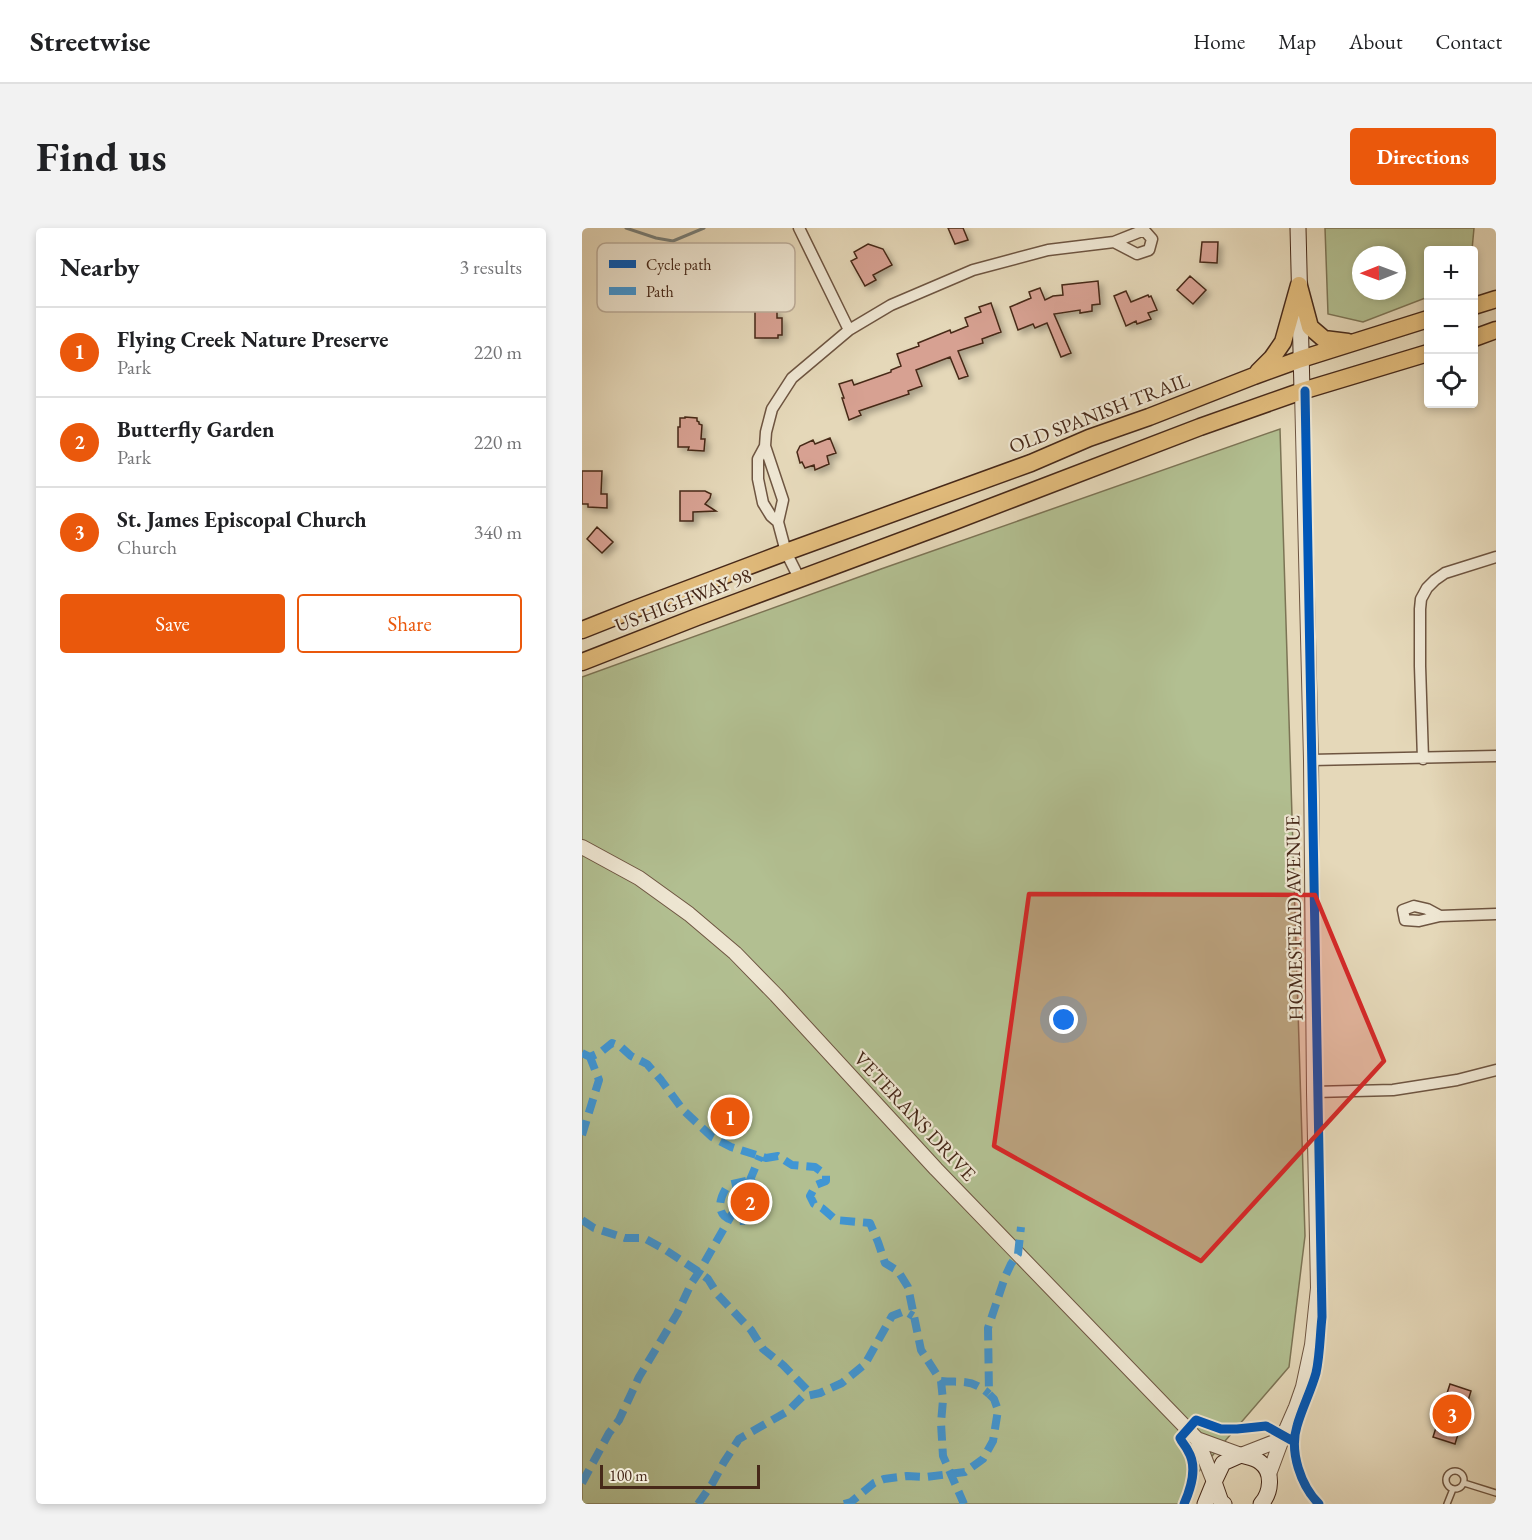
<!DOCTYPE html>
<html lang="en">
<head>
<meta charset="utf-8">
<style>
  :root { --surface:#fff; --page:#f2f2f2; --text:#202124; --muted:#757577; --line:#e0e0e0; --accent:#ea580c }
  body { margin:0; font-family:"EB Garamond",serif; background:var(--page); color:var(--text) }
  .controls { position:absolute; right:18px; top:18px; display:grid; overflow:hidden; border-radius:6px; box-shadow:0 3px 9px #0003 }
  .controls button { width:54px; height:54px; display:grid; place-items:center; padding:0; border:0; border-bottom:2px solid var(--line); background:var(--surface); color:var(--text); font:30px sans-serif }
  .compass { position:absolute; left:770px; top:18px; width:54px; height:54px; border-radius:50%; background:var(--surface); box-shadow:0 3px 9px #0003; rotate:269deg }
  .scale { position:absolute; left:18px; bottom:15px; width:160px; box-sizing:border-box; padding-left:6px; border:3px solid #472919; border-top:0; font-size:16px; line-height:21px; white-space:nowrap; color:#472919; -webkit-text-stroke:4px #eee6d2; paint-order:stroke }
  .you { position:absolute; left:482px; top:792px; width:21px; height:21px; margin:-15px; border:4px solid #fff; border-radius:50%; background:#1a73e8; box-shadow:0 0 0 9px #1a73e833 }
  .badge { display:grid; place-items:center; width:39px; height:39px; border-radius:50%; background:var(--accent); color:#fff; font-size:20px; font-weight:700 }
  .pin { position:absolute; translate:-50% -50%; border:3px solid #fff; box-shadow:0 2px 6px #0006 }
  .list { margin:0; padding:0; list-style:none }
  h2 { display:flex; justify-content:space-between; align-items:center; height:78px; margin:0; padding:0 24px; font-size:26px }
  h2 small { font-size:20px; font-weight:400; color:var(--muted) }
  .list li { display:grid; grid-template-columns:39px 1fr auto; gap:18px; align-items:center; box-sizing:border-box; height:90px; padding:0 24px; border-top:2px solid var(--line) }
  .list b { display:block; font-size:22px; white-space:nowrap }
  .list p { margin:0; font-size:20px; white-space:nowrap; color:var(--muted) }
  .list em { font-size:20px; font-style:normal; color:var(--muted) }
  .actions { display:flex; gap:12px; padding:18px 24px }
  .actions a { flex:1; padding:14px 0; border:2px solid var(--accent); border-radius:6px; text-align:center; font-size:21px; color:var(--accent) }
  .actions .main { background:var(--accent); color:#fff }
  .icon { flex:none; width:33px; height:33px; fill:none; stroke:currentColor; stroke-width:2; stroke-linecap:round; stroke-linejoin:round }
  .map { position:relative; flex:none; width:914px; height:1276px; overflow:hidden; border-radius:6px }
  header { display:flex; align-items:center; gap:36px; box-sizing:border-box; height:84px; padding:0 30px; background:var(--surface); border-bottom:2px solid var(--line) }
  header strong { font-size:28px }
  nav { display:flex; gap:33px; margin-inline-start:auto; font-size:21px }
  .intro { display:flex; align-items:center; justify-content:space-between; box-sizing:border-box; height:144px; padding:0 36px }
  h1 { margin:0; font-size:42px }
  .button { padding:15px 27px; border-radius:6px; background:var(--accent); color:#fff; font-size:21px; font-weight:700 }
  main { display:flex; gap:36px; padding:0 36px }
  aside { flex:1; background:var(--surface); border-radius:6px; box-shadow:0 3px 9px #0003 }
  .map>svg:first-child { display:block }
  .green { fill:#b2bf91; stroke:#7c7455; stroke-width:1.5; fill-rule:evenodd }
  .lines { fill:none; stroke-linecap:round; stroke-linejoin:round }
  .stream { stroke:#787f79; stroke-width:3 }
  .building { fill:#d7a192; stroke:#472919; stroke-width:1.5; filter:url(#shadow) }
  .service-casing { stroke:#6e5541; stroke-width:8 }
  .minor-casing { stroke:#6e5541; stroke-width:13 }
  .tertiary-casing { stroke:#6e5541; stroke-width:16 }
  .secondary-casing { stroke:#472919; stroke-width:17 }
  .primary-casing { stroke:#472919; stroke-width:19 }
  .service { stroke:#eee6d2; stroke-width:5 }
  .minor { stroke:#eee6d2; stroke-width:10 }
  .tertiary { stroke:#eee6d2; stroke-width:14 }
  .secondary { stroke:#eee6d2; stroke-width:15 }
  .primary { stroke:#e2bc7c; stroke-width:16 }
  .quiet { stroke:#4096d4; stroke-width:8; stroke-dasharray:15 8; stroke-linecap:butt }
  .cycleway-casing { stroke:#eee6d2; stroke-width:13 }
  .cycleway { stroke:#0057b8; stroke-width:9 }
  .marked { fill:#d62828; fill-opacity:0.2; stroke:#d62828; stroke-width:4.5; stroke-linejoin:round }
  .labels { text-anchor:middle; stroke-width:4.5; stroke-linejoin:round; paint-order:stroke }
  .street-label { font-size:20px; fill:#472919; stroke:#eee6d2 }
  .key { fill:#eee6d2; stroke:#bcad9a; stroke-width:1.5 }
  .key-label { font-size:16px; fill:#472919 }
</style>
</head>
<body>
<header>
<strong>Streetwise</strong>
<nav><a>Home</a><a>Map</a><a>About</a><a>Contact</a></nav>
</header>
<div class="intro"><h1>Find us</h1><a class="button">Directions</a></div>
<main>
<aside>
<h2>Nearby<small>3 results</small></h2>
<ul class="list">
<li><span class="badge">1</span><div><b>Flying Creek Nature Preserve</b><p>Park</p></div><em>220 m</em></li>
<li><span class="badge">2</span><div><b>Butterfly Garden</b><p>Park</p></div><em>220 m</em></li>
<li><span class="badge">3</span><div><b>St. James Episcopal Church</b><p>Church</p></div><em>340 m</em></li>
</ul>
<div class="actions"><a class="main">Save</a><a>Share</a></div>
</aside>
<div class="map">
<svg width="914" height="1276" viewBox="0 0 914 1276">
  <defs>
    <filter id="shadow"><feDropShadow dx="4" dy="4" stdDeviation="3" flood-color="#0004"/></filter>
  </defs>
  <rect width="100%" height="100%" fill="#e5d8b9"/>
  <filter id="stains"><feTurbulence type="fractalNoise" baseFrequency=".00333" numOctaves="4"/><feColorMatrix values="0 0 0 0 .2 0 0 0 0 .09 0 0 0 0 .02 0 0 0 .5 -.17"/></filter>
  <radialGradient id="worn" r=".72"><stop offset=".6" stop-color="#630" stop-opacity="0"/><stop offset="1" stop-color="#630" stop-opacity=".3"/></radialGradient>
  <path class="green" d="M743 0H892L890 22H846V69L781 94 746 86ZM779 27H815V63H779Z
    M698 201 723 1008 707 1139 605 1257 602 1276H0V449L299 341Z"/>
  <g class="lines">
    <path class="stream" d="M44 0 74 10 91 13 122 0"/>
  </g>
  <path class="building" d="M366 0H381L386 12 373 16Z
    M620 14H636L635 35 618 34Z
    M286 16 301 21 310 37 291 47 294 52 283 58 269 33 275 30 272 24Z
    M608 48 624 62 611 76 595 62Z
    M516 53 518 76 510 77V83L498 85V82L472 86 489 125 479 129 465 95 453 100 451 96 436 102 428 79 449 70 447 64 458 60 463 72 471 68 481 67 480 57Z
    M544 63 549 74 566 67 567 69 569 68 575 82 566 85 569 91 555 96 554 93 544 98 532 68Z
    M409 75 419 104 400 111 401 115 376 123 386 148 377 151 368 129 334 142 340 158 326 163 327 166 277 183 279 187 267 192 260 170H262L257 156 270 152 272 157 309 144V142L319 138 315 126 337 118 336 115 368 102 369 105 386 98 383 90 399 84 397 79Z
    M173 81H195V90H200V107H196V110H173Z
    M103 189 115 190V193L117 194V196L120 197 119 211H123L122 223 106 222 107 219H96V199H98V190H103Z
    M248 210 254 225 245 228 247 236 233 242 232 237 223 240 220 234 218 235 215 224 218 218 231 212 233 216Z
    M0 243H20L19 266H25V280L6 279V276H0Z
    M98 263H123L129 266 128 270 123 276 134 283 111 284V293H98Z
    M15 299 31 314 20 325 5 311Z
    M868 1156 889 1163 873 1216 851 1209Z"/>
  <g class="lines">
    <g class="service-casing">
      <path id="service" d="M864 1252a9 9 0 1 1 18 0a9 9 0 1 1-18 0Z
        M882 1255 914 1265
        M865 1276 871 1261"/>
    </g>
    <g class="minor-casing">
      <path id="minor" d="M217 0 267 102
        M562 2 570 11 567 22 555 26 532 14Z
        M183 218 201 272 196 294 204 324 217 350
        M196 294 189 288 181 275 176 251V231L183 218 184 204 190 181 210 150 267 102 309 77 391 42 466 22 532 14
        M841 531 838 438V381L839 371 845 360 853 352 863 345 914 329
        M729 532 914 528
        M832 678 845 681 858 688 837 693 823 692 821 682Z
        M858 688 914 686
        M732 864 811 862 875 852 914 842"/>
    </g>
    <g class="tertiary-casing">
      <path id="tertiary" d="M0 619 57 650 107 686 153 725 194 767 354 941 615 1211 632 1254
        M615 1211 659 1227 700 1211
        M687 1246 700 1211 714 1179 721 1159 730 1117 736 1060 732 864 729 532 720 163"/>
    </g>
    <g class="secondary-casing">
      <path id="secondary" d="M716 0 720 163
        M623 1276 632 1254
        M642 1276 639 1274 632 1254 641 1235 659 1227C665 1229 673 1230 678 1234 692 1244 689 1265 679 1276"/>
    </g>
    <g class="primary-casing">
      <path id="primary" d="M717 58 728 99 742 111 766 114
        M892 78 914 71
        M892 110 914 102
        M676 144 690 130 701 114 717 57
        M0 402 53 381 204 324 449 235 507 210 567 189 672 148 719 131 846 91
        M0 434 115 389 370 294 618 199 720 163 846 125"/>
    </g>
    <use href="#service" class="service"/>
    <use href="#minor" class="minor"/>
    <use href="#tertiary" class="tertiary"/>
    <use href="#secondary" class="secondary"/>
    <use href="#primary" class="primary"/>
    <path class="quiet" d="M0 825 8 829 19 824 30 815 38 818 49 828 65 836 79 852 101 882 130 909 149 919 184 930 196 928 210 937 233 939 244 947V953L234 957 228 968 232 976 240 980 254 992 288 995 296 1014 303 1035 316 1043 326 1059 339 1122 359 1153 361 1172 359 1195 361 1228 382 1276
      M0 907 17 852 8 829
      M168 952C172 956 178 960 180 966 196 1000 113 1007 146 957Z
      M0 992 12 1000 43 1010H62L82 1021 117 1044 126 1051 136 1067 169 1102 181 1121 201 1137 230 1167
      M359 1153C380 1155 389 1150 407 1166
      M0 1255 27 1205 37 1192 57 1149 95 1086 109 1056 117 1044 149 988 168 952 178 928
      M116 1276 130 1256 142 1234 157 1211 206 1183 220 1169 238 1165 260 1155 283 1136 310 1088 323 1083 331 1088
      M262 1276 269 1274 292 1255 302 1251 325 1248 344 1249 383 1244 401 1231 411 1213 416 1182 412 1171 407 1166 406 1100 423 1049 429 1036 436 1026 439 999"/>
    <g class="cycleway-casing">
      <path id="cycleway" d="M723 163 740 1089C738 1107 738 1127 734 1145 729 1163 720 1180 715 1198 707 1224 719 1258 737 1276
        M602 1276C609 1260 616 1239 606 1223 604 1218 600 1215 598 1210L614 1192 639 1201H655L684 1198 709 1212"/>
    </g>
    <use href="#cycleway" class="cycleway"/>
  </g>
  <path class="marked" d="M447 666 733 667 802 833 619 1033 412 918Z"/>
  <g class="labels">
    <g class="street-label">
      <text transform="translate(517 185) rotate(-21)" y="7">OLD SPANISH TRAIL</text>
      <text transform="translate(101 372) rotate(-21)" y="7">US HIGHWAY 98</text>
      <text transform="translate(712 690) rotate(-91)" y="7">HOMESTEAD AVENUE</text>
      <text transform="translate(333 888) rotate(47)" y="7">VETERANS DRIVE</text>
    </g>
  </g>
  <rect x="15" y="15" width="198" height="69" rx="9" class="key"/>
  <rect x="27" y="32" width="27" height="8" fill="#0057b8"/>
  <rect x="27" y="59" width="27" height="8" fill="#4096d4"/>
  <g class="key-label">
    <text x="64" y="42">Cycle path</text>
    <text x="64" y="69">Path</text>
  </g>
  <rect width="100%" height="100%" filter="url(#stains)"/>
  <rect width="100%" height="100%" fill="url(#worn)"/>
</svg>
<div class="controls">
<button>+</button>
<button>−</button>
<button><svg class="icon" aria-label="locate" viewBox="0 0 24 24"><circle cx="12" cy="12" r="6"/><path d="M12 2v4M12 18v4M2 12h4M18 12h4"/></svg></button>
</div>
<svg class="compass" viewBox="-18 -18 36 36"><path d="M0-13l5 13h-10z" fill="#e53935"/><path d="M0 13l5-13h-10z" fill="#757577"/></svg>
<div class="scale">100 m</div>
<div class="you"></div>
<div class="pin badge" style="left:148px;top:889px">1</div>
<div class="pin badge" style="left:168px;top:974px">2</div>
<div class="pin badge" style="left:870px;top:1186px">3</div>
</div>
</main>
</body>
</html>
